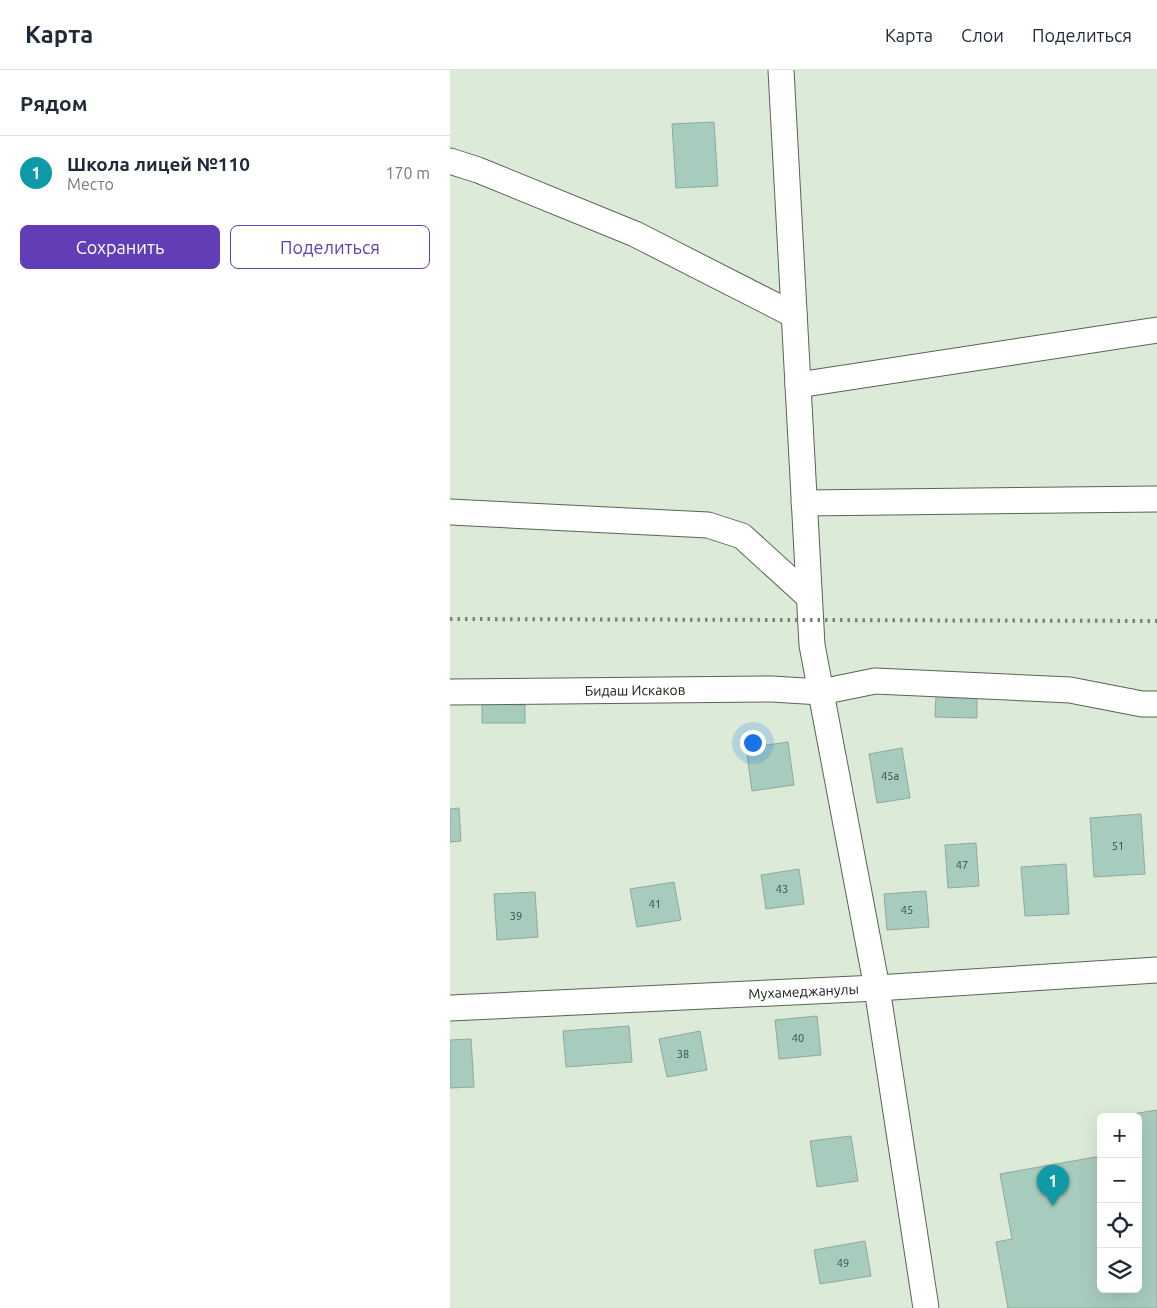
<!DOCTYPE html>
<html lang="ru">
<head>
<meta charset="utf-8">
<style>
  :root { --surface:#fff; --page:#f2f2f3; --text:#1f2937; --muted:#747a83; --line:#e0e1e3; --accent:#623eb6 }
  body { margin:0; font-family:Ubuntu,sans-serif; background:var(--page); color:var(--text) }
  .controls { position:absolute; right:15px; bottom:15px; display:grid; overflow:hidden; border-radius:8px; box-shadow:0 5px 20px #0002 }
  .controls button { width:45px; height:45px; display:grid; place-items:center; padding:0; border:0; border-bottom:1px solid var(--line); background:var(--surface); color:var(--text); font:25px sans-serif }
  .you { position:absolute; left:302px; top:672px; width:18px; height:18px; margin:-12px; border:4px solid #fff; border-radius:50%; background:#1a73e8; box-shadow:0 0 0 8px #1a73e833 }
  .badge { display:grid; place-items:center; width:32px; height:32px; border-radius:50%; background:var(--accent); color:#fff; font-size:16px; font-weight:700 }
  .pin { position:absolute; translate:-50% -41px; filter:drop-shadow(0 1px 2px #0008) }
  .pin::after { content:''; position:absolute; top:26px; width:18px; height:15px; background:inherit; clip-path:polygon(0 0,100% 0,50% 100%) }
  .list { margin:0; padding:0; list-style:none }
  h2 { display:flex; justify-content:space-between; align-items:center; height:65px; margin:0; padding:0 20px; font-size:21px }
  h2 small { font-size:16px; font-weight:400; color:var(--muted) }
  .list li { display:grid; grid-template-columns:32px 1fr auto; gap:15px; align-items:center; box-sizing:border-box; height:75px; padding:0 20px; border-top:1px solid var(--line) }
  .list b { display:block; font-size:19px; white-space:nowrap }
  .list p { margin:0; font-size:16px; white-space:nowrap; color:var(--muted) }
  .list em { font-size:16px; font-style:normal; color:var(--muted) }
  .actions { display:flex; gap:10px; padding:15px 20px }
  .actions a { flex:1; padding:11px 0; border:1px solid var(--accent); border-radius:8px; text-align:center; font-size:18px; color:var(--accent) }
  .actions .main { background:var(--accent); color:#fff }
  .icon { flex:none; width:28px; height:28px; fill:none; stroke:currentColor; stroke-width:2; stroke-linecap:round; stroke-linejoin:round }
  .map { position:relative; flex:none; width:707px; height:1238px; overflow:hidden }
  header { display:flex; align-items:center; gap:30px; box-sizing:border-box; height:70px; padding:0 25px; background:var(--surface); border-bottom:1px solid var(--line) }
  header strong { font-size:24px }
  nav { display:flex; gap:28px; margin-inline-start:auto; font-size:18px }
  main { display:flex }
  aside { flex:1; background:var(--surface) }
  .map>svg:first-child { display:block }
  .building { fill:#a7ccbd; stroke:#90a89e }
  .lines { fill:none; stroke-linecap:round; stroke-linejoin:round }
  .minor-casing { stroke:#586454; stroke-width:27 }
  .minor { stroke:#fff; stroke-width:25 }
  .rail { stroke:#788276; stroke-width:4; stroke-dasharray:2.5 5; stroke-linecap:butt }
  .labels { text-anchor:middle; stroke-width:4; stroke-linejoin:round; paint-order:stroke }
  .number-label { font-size:11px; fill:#38453d }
  .street-label { font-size:14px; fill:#131812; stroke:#dcebd8 }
</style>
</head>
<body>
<header>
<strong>Карта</strong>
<nav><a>Карта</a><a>Слои</a><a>Поделиться</a></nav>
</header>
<main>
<aside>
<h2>Рядом<small></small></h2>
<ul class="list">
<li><span class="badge" style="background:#0f9aa8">1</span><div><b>Школа лицей №110</b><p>Место</p></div><em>170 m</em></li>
</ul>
<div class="actions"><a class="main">Сохранить</a><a>Поделиться</a></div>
</aside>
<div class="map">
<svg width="707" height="1238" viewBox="0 0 707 1238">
  <rect width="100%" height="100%" fill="#dcebd8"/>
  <path class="building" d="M264 52 268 116 226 118 222 54Z
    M486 626H527V648L485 647Z
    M32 634 75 635V653H32Z
    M338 672 344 715 302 721 296 678Z
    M452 678 460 728 427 733 419 684Z
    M9 738 11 771 0 772V739Z
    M691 744 695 804 644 807 640 748Z
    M526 773 529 816 498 818 495 775Z
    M616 794 619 844 575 846 571 797Z
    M349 799 354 834 316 839 311 805Z
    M224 812 231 850 187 857 180 819Z
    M476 821 479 857 437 860 434 824Z
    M85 822 88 867 47 870 44 824Z
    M367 946 371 985 329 989 325 950Z
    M179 956 182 992 116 997 113 961Z
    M250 961 257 1000 217 1007 209 969Z
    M21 969 24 1017 0 1018V970Z
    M707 1040V1238H558L546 1172 562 1169 550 1104 651 1086V1219H688V1047H677L676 1045Z
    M401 1066 408 1111 367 1117 360 1071Z
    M415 1171 421 1206 370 1214 364 1180Z"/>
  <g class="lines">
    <g class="minor-casing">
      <g id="minor">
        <path d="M331 0 362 575 427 918 476 1238"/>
        <path d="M0 91 28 100 185 164 344 245"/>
        <path d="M348 315 707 260"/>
        <path d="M354 433 707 429"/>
        <path d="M0 442 258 455 292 466 359 527"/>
        <path id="s1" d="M0 622 322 619 371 622 425 611 620 620 692 634H707"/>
        <path id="s2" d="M0 938 427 918 707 900"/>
      </g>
    </g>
    <use href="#minor" class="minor"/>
    <path class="rail" d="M0 549 707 551"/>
  </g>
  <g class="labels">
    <g class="number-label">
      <text x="440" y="710">45а</text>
      <text x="668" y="780">51</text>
      <text x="512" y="799">47</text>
      <text x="332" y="823">43</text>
      <text x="205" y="838">41</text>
      <text x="457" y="844">45</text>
      <text x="66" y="850">39</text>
      <text x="348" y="972">40</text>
      <text x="233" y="988">38</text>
      <text x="393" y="1197">49</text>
    </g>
    <g class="street-label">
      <text dy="5" stroke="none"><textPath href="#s1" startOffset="185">Бидаш Искаков</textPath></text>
      <text dy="5" stroke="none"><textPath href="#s2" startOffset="354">Мухамеджанулы</textPath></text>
    </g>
  </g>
</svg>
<div class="controls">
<button>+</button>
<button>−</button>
<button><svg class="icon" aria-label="locate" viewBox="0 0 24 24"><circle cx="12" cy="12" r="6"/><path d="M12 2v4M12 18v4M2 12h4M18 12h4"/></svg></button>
<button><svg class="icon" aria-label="layers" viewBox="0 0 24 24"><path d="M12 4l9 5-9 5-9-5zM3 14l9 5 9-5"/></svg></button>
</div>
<div class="you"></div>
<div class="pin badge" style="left:603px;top:1136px;background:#0f9aa8">1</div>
</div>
</main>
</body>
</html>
